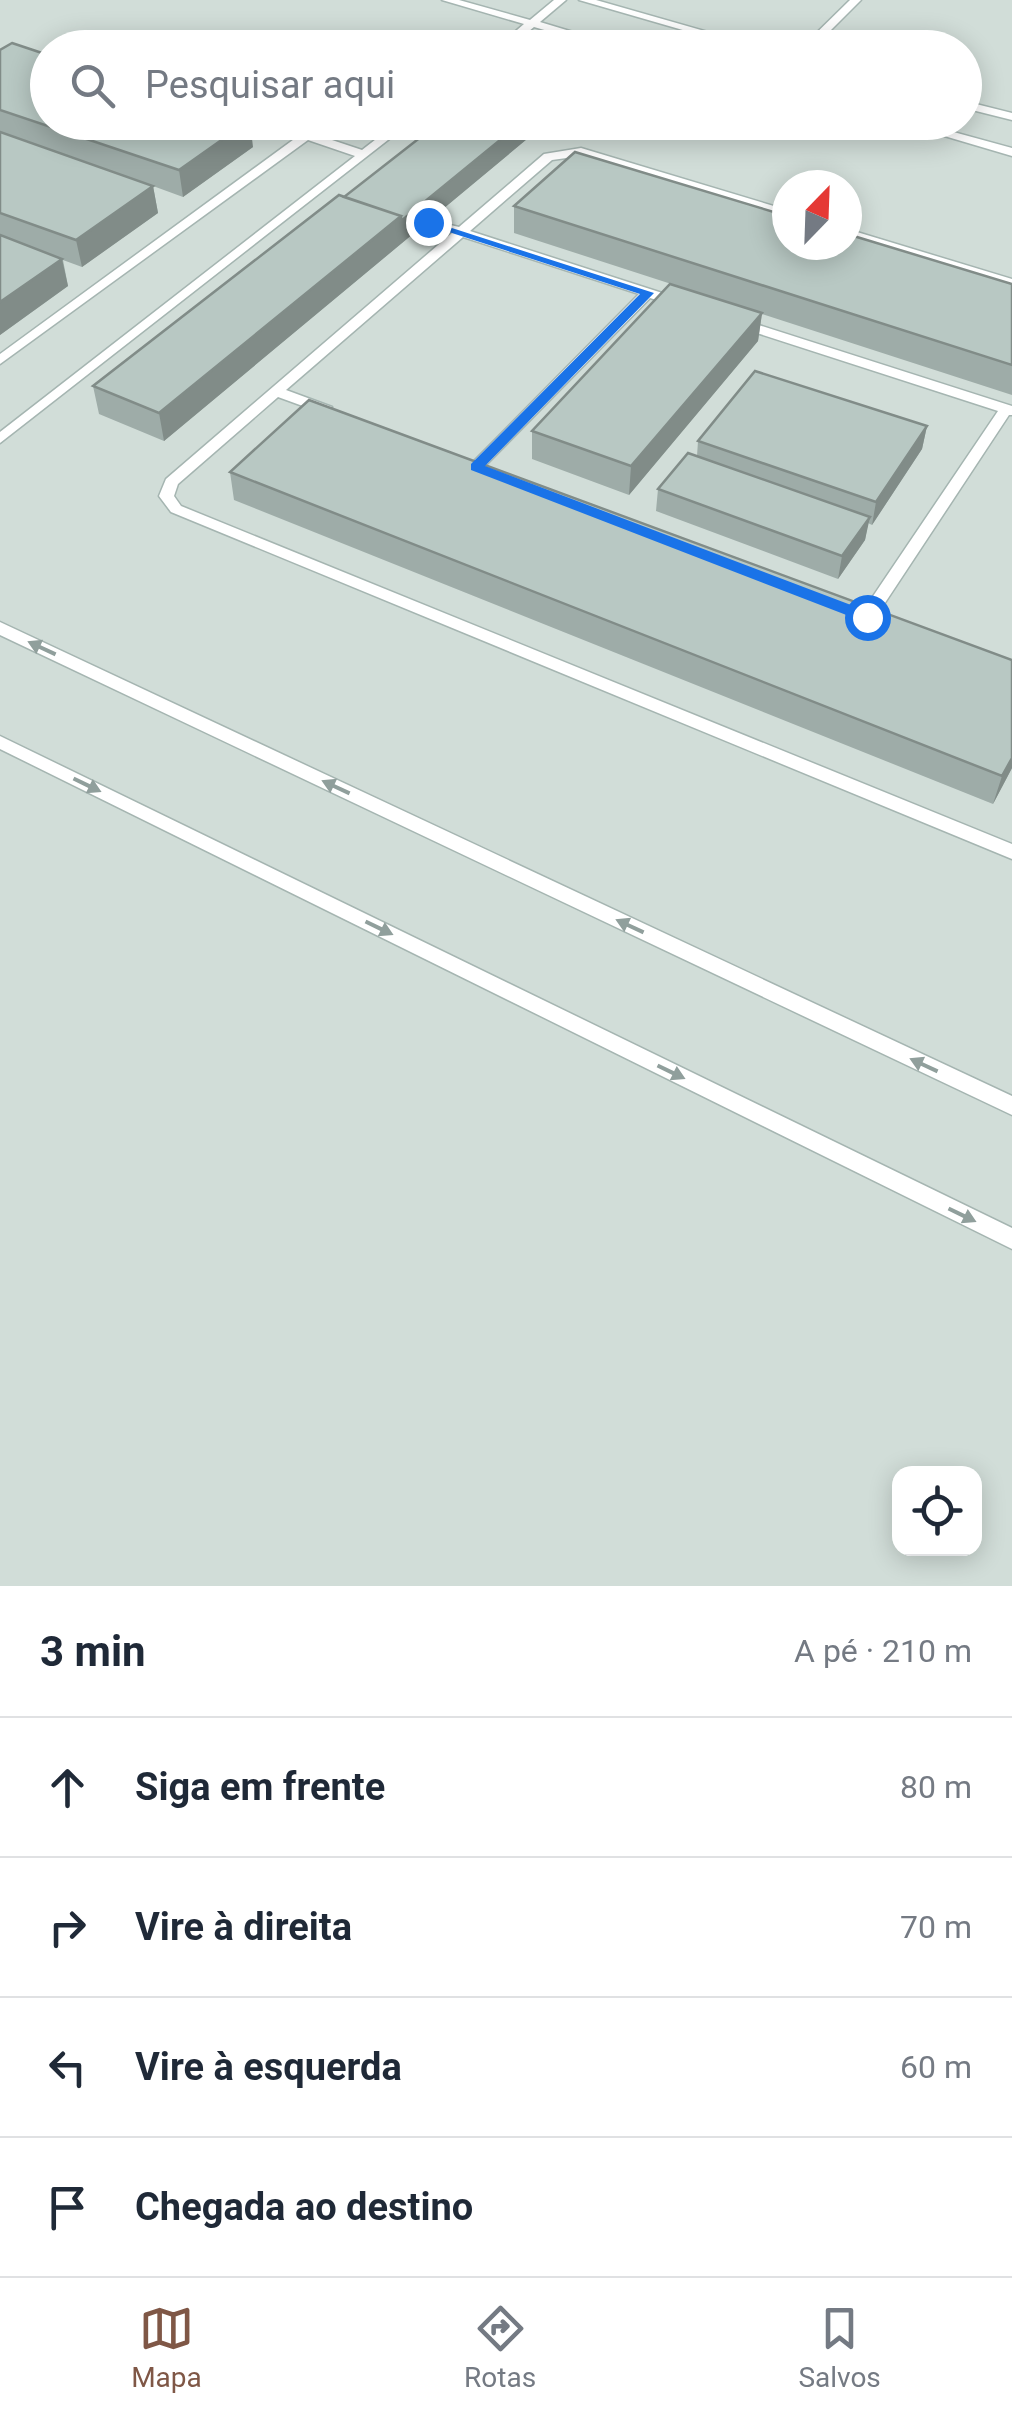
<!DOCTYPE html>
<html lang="pt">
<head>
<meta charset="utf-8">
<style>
  :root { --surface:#fff; --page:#f6f6f7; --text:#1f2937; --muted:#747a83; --line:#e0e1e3; --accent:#7f5746 }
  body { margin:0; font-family:Roboto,sans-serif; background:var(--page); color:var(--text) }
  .controls { position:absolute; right:30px; bottom:30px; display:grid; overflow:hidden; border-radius:20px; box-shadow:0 5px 25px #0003 }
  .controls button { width:90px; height:90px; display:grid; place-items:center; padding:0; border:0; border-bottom:2px solid var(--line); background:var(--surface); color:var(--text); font:50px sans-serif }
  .compass { position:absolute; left:772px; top:170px; width:90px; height:90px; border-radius:50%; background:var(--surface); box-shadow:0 5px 25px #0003; rotate:23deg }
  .stop { position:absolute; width:30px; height:30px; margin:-22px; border:8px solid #1a73e8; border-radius:50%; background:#fff }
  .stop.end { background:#1a73e8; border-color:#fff; box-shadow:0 2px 10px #0008 }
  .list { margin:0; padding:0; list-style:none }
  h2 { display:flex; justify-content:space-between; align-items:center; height:130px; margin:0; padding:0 40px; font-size:42px }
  h2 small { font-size:32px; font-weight:400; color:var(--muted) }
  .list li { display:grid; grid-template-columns:65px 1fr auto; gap:30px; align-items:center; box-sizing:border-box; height:140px; padding:0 40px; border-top:2px solid var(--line) }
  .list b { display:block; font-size:38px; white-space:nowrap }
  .list em { font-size:32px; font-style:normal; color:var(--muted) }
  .icon { flex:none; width:55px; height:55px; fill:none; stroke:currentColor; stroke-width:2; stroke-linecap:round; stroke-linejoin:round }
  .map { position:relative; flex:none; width:1012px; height:1586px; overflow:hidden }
  .search { position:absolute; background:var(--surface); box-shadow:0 5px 25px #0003; left:30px; right:30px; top:30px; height:110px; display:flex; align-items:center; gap:25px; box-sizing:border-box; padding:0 35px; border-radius:55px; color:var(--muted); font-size:38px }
  .sheet { height:690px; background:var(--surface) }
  nav { display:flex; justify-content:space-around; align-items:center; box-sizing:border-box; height:140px; border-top:2px solid var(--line); background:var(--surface); font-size:28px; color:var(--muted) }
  nav a { display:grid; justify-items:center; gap:5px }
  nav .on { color:var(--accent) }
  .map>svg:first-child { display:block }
  .built { fill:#d1ddd8; fill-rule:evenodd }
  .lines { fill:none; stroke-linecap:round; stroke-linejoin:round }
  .lane-casing { stroke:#a5b5b1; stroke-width:3 }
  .lane { fill:#fff; fill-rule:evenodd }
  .wall { fill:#9eaca8 }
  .shaded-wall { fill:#818c88 }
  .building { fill:#b8c8c3; stroke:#818c88; stroke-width:2.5 }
  .oneway { fill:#909f9c }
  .route { fill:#1a73e8 }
</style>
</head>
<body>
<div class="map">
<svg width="1012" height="1586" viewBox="0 0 1012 1586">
  <rect width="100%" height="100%" fill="#e2ede9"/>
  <path class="built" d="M0 0H1012V1586H0ZM48 48H964V122H48ZM787 185H847V245H787ZM900 1474H974V1548H900Z"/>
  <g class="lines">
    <g class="lane-casing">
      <path id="lane" d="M442 0H459L530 20 554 0H566L540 22 626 48H607L534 27 508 48H496L524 24Z
        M579 0H596L764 48H745Z
        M850 0H861L813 48H801Z
        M964 101 1012 113V120L964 108Z
        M260 122H278L362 150 398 122H411L0 443V432L355 156 308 140 0 364V354L297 137Z
        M897 122H917L1012 148V156Z
        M581 148 787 210V218L581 156 552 160 470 231 684 300V306L679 307 650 298 481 470H471V464L639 294 463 237 286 390 332 407V413H322L278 397 178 484 174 496 181 506 1012 844V859L171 512 159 496 166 479 452 233 425 225V219L459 227 544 154Z
        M847 229 1012 279V287L847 237Z
        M737 318 1012 406V415H1009L873 621H861L859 617 998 411 732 325 730 322Z
        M0 622 1012 1096V1115L0 635Z
        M0 736 1012 1228V1249L0 749Z"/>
    </g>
    <use href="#lane" class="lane"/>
  </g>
  <path class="wall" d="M0 50 253 147 183 197 153 186 158 213 82 267 63 260 68 286 0 335Z
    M527 139 164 441 99 414 93 386 344 197Z
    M514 206 1012 284V395L762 314 758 341 629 495 532 459V431L733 304 514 233Z
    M927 426 922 449 872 525 868 523 865 540 838 579 656 511 658 489 697 456 698 441Z
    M230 472 1012 660V768L993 804 234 500Z"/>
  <path class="shaded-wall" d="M247 122H250L253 147 183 197 179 170Z
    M522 122H528L527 139 164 441 159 413 401 216Z
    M153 186 158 213 82 267 76 240Z
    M62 259 68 286 0 335V302Z
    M762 313 758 341 629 495 631 466Z
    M927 426 922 449 872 525 876 502Z
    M870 517 865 540 838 579 842 556Z
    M1012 758V768L993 804 1002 776Z"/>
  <path class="building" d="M12 43 48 55V122H247L179 170 0 110V50Z
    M440 122H522L401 221V216L344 197Z
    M0 132 153 186 76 240 0 213Z
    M575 152 787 216V245H847V234L1012 284V365L514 206Z
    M339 195 401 216 159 413 93 386Z
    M0 235 62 259 0 302Z
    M670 284 762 313 631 466 532 431Z
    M755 371 927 426 876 502 698 441Z
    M309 400 1012 660V758L1002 776 230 472Z
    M688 453 870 517 842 556 658 489Z"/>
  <defs><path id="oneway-solid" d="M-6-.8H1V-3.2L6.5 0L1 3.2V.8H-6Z" transform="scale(2.5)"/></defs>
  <g class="oneway">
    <use href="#oneway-solid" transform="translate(42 648) rotate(-155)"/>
    <use href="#oneway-solid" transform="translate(87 785) rotate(26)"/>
    <use href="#oneway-solid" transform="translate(336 787) rotate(-155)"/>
    <use href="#oneway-solid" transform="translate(630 926) rotate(-155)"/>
    <use href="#oneway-solid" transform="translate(379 928) rotate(26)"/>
    <use href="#oneway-solid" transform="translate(924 1065) rotate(-155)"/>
    <use href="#oneway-solid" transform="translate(671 1072) rotate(26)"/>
    <use href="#oneway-solid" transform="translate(962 1215) rotate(26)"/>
  </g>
  <path class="route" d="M424 219 654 293 485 466 872 613V621H862L471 470V464L640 294 424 224Z"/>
</svg>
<div class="controls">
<button><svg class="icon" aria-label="locate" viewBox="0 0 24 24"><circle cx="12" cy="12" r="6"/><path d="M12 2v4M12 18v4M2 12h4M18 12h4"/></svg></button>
</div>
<svg class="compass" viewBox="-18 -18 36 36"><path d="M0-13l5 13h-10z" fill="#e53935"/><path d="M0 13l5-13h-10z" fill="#747a83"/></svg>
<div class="stop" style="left:867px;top:617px"></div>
<div class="stop end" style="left:428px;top:222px"></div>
<div class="search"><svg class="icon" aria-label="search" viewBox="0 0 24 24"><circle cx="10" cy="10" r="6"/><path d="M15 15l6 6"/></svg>Pesquisar aqui</div>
</div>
<section class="sheet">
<h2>3 min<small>A pé · 210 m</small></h2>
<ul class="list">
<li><svg class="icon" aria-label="ahead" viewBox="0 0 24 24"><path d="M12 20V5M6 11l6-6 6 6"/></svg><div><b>Siga em frente</b></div><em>80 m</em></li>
<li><svg class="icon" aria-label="right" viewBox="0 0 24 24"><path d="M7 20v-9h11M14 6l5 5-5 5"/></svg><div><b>Vire à direita</b></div><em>70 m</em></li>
<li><svg class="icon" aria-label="left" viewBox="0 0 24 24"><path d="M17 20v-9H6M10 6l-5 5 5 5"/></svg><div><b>Vire à esquerda</b></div><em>60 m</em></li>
<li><svg class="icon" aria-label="arrive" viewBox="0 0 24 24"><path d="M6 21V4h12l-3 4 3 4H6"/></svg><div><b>Chegada ao destino</b></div></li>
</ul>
</section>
<nav>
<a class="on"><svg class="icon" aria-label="map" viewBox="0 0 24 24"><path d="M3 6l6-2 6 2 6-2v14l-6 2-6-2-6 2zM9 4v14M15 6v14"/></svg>Mapa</a>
<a><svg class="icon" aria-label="directions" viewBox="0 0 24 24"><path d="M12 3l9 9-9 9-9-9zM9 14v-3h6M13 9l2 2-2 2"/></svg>Rotas</a>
<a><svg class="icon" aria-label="saved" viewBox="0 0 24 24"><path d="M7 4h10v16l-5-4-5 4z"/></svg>Salvos</a>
</nav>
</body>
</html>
